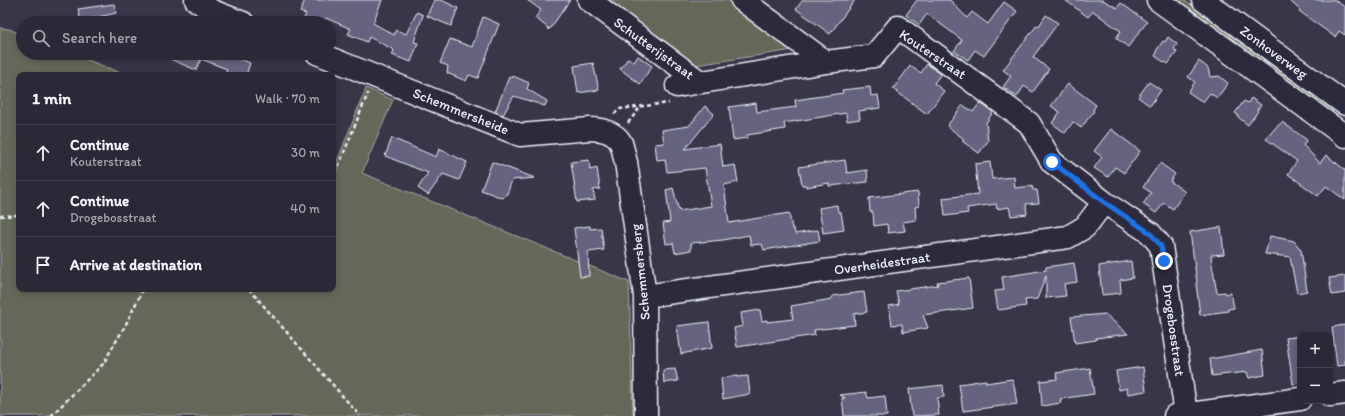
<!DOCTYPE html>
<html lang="en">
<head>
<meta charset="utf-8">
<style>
  :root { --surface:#2c2838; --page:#383443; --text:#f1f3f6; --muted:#a6a6ae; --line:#484453 }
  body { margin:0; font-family:Itim,sans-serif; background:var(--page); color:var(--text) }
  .controls { position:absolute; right:12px; bottom:12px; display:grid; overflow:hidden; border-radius:8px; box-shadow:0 2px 6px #0003 }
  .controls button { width:36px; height:36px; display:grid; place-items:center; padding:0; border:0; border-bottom:1px solid var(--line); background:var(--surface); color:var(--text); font:20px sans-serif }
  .stop { position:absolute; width:12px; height:12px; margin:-9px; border:3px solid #1a73e8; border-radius:50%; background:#fff }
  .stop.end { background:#1a73e8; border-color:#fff; box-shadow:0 1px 4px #0008 }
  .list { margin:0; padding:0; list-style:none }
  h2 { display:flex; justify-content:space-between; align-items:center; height:52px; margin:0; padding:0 16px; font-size:17px }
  h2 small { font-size:13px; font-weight:400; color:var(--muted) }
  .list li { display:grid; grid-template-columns:26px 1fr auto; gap:12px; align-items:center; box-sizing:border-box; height:56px; padding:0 16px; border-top:1px solid var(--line) }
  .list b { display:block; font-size:15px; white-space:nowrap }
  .list p { margin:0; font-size:13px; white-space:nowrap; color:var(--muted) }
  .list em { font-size:13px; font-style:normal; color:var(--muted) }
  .icon { flex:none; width:22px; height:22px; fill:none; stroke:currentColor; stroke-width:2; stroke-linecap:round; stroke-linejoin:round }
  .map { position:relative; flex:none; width:1345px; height:416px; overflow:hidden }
  .search { position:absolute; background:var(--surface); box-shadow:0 2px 6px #0003; left:16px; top:16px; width:320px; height:44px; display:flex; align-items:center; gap:10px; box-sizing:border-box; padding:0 14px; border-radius:22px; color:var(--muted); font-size:15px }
  .panel { position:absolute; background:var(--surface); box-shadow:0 2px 6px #0003; left:16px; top:72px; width:320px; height:220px; border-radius:8px }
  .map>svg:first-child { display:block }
  .green { fill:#656859; stroke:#a6aca8 }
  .building { fill:#65647f; stroke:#e8f1f8 }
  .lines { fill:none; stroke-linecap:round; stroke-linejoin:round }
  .minor-casing { stroke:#e8f1f8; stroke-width:25 }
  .path { stroke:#e8f1f8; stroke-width:2.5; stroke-dasharray:4 3; stroke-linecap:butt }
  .minor { stroke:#2f2a3d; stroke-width:22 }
  .route { stroke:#1a73e8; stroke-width:5 }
  .labels { text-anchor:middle; stroke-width:3; stroke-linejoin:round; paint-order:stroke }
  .street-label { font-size:14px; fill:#e8f1f8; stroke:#2f2a3d }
</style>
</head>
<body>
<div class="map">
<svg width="1345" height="416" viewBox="0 0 1345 416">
  <rect width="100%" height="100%" fill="#3a364a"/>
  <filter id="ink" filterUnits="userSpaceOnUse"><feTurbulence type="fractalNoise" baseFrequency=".025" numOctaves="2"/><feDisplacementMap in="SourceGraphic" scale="8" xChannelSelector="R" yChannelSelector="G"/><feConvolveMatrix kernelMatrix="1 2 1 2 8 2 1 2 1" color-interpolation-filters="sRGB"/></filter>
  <g filter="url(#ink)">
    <path class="green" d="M602 0H732L799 49 690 66Z
      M1182 0H1184L1334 109 1331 114 1179 4Z
      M0 28 9 29 23 35V53H70L126 75H19V289H333V162L336 163 340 154 366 88 393 100 362 173 629 282 633 416H0Z"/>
    <path class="building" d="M305 0H382L373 23 394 35 396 30 406 34 417 12 423 15 414 42 418 43 411 62 392 55 394 50 369 37 367 42 348 34 351 29 326 18 323 23H314L304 19 306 14 300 12Z
      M434 0H441L458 8 451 26 427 16Z
      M527 0H570L550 29 549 28 548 30 547 27 535 18 541 10Z
      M803 0H855L830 34 796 9Z
      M917 0H950L967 18 972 12 988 24 1004 2 1017 11 984 56 975 50 968 60 954 51 962 40 954 34 927 14 919 25 906 15Z
      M1065 0H1103L1117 8 1121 3 1147 22 1128 47 1116 38 1121 31 1112 25 1093 11 1088 17Z
      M1289 0H1334L1345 7V35L1339 31 1335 37 1299 11 1300 10Z
      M114 4 116 13 81 21 78 9Z
      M1046 15 1058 23 1033 57 1049 69 1033 92 1024 86 1017 97 1003 87 1011 76 1003 70 1037 25 1039 26Z
      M483 17 499 24 478 78 469 75 466 81 447 73 448 66 440 63 450 39 472 47Z
      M1168 37 1177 44 1174 49 1177 52 1168 64 1164 61V62L1155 56 1157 52 1156 51 1163 41 1165 42Z
      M156 53H238L240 59 250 63 246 75H225L227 69 201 59 196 70Z
      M638 56 652 66 640 84 620 69 628 58 634 62Z
      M1199 61 1208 68 1210 77 1219 76 1228 83 1217 98 1210 93 1203 102 1188 92 1195 82 1188 77Z
      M593 63 599 90 578 93 574 66Z
      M927 64 941 74 934 83 944 91 927 114 893 89 910 66 921 73Z
      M513 76 529 83 527 89 547 101 545 106 514 96 503 115 495 112 509 77 512 78Z
      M1149 82 1161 90 1150 106 1138 97Z
      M1068 84 1096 105 1093 110 1094 111 1081 128 1073 122 1065 133 1052 123 1060 112 1051 106Z
      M870 87 871 96 878 95 880 108 859 111 860 119 847 121 846 113 784 123 785 129 747 135V138L733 140 729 107 756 103 757 112 796 107 795 100 843 93 842 90Z
      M1251 98 1261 105 1257 110 1258 111 1248 125 1238 117V115L1235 113 1244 101 1248 103Z
      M980 103 993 112 986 123 988 141 979 153 962 141 964 139 947 126 963 105 973 112Z
      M705 106 714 114 685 149 720 144 723 167 735 165 738 182 724 185 729 223 789 213 792 229 794 228 795 234 818 230 820 241 764 250 762 244 751 245 749 235 723 240 691 243V250L675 253 673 243 666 244 663 223 670 222 666 190 673 188 679 211 711 206 705 168 667 172 665 159 657 160 655 144 664 143 662 130 689 126Z
      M1282 122 1307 140 1303 145 1320 163 1326 155 1345 170V200L1326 186 1318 196 1288 174 1297 161 1266 139 1277 126H1278Z
      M1111 129 1140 151 1124 173 1115 167 1108 177 1094 168 1102 157 1094 151Z
      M392 138 436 157 439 149 467 162 459 180 443 174 428 195 418 188 428 173 385 156Z
      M589 160 590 170 597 168 600 189 593 190 595 200 577 202 571 162Z
      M845 160 847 173 867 170 868 182 829 186V183L806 187V185H802L799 167Z
      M492 162 535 178 512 180 507 194H506L503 198 481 190Z
      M990 162 992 179 1014 177 1015 188 1032 186 1033 190H1037L1039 203 1026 204 1027 214 1011 216 1009 207 997 209 996 204 967 208 968 213 945 216 943 198 978 194 975 164Z
      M1160 163 1175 174 1170 181 1185 192 1173 209 1164 203 1156 213 1143 204 1151 193 1143 187Z
      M918 192 919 206 915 207 916 220 903 222 905 231 888 233 887 224 874 226 873 212H870L869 198Z
      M837 205 838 212H841L844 230 823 233 819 208Z
      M590 226V229L601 228 604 250 588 252 589 276 580 277 574 228Z
      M1221 227 1224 254 1211 255 1212 265 1217 293 1225 292 1226 294 1231 293 1234 308 1228 309V311L1200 315 1196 283 1197 282 1190 232Z
      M1270 236 1294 241 1301 250 1307 291 1297 293 1290 257 1265 254Z
      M1131 261 1133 278 1120 280 1121 293 1102 295 1099 266Z
      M1074 263 1077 282 1064 284 1066 296 1046 298V276L1037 299 1025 300 1026 306 998 310 995 291 1004 290 1002 277 1046 270V267Z
      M1345 276V293L1332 295 1329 278Z
      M969 278 973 308 923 315 928 328 903 332 902 324 892 325 889 306 899 304 896 291 938 285 937 282Z
      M864 292 867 312 854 314 855 325 814 330 815 335 737 347 734 328 743 326 741 313 760 310 762 321 767 320V322L793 319 791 306 832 299V296Z
      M1105 314 1128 334 1096 338V340L1075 343 1071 317Z
      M709 322 712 348 681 354 677 326Z
      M1345 325V365L1337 366 1332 327Z
      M1300 336V383L1293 384 1286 338Z
      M1262 350 1265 375 1249 378 1247 372 1212 376 1210 359Z
      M1143 367 1146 391 1128 394 1127 388 1119 390 1116 371Z
      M1090 368 1094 394 1060 399 1061 403 1042 406 1040 381 1057 379 1056 373Z
      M675 369 678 381 664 383 663 370Z
      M737 376V377L748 376 750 394 723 399 721 378Z
      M1012 379 1014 385 1017 404 963 411 959 384 986 380V383Z
      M943 385 944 397 937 398 939 415 912 416 909 389Z
      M866 392 868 398 885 396 887 416H844L842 398H845L840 395Z"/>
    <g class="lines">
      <g class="minor-casing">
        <path id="minor" d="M196 0 212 11 243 23
          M589 0 700 82
          M742 0 826 62
          M1158 0 1345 136
          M1203 0 1345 104
          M317 53 520 135 590 129C601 129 615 132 621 143 623 148 624 156 626 162L645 296 646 416
          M677 86 826 62 874 56 898 27 1029 123 1052 162 1104 202 1150 233 1161 246 1186 414
          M645 296 1068 237 1085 227 1104 202
          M1330 395 1345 393
          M1175 416 1300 399"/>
      </g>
      <path class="path" d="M614 114 620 109 669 103
        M628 123 641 106
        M333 169H337L339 165 368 93
        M0 216 19 215
        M249 289 360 416
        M51 416 103 364 125 326 143 289"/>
      <use href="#minor" class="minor"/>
    </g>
  </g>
  <g class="lines" filter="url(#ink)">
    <path class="route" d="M1052 162 1104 202 1150 233 1161 246 1164 261"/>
  </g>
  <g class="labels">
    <g class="street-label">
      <text transform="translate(654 48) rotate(36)" y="5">Schutterijstraat</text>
      <text transform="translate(1274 52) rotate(36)" y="5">Zonhoverweg</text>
      <text transform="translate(933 54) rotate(34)" y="5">Kouterstraat</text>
      <text transform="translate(461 111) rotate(22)" y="5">Schemmersheide</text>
      <text transform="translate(882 263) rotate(-8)" y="5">Overheidestraat</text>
      <text transform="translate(640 272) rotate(-96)" y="5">Schemmersberg</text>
      <text transform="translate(1174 330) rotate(82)" y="5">Drogebosstraat</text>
    </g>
  </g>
</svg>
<div class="controls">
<button>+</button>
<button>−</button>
</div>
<div class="stop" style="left:1052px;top:162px"></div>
<div class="stop end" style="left:1164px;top:261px"></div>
<div class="search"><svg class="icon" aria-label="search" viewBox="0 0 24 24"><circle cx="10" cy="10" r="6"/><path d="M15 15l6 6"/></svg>Search here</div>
<section class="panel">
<h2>1 min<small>Walk · 70 m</small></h2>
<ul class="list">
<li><svg class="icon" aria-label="ahead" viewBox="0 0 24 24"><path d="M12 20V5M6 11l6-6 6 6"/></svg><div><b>Continue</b><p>Kouterstraat</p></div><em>30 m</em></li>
<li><svg class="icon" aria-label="ahead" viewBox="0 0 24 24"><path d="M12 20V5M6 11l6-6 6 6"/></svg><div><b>Continue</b><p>Drogebosstraat</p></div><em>40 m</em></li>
<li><svg class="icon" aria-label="arrive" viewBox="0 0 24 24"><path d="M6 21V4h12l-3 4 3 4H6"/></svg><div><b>Arrive at destination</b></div></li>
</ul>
</section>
</div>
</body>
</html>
